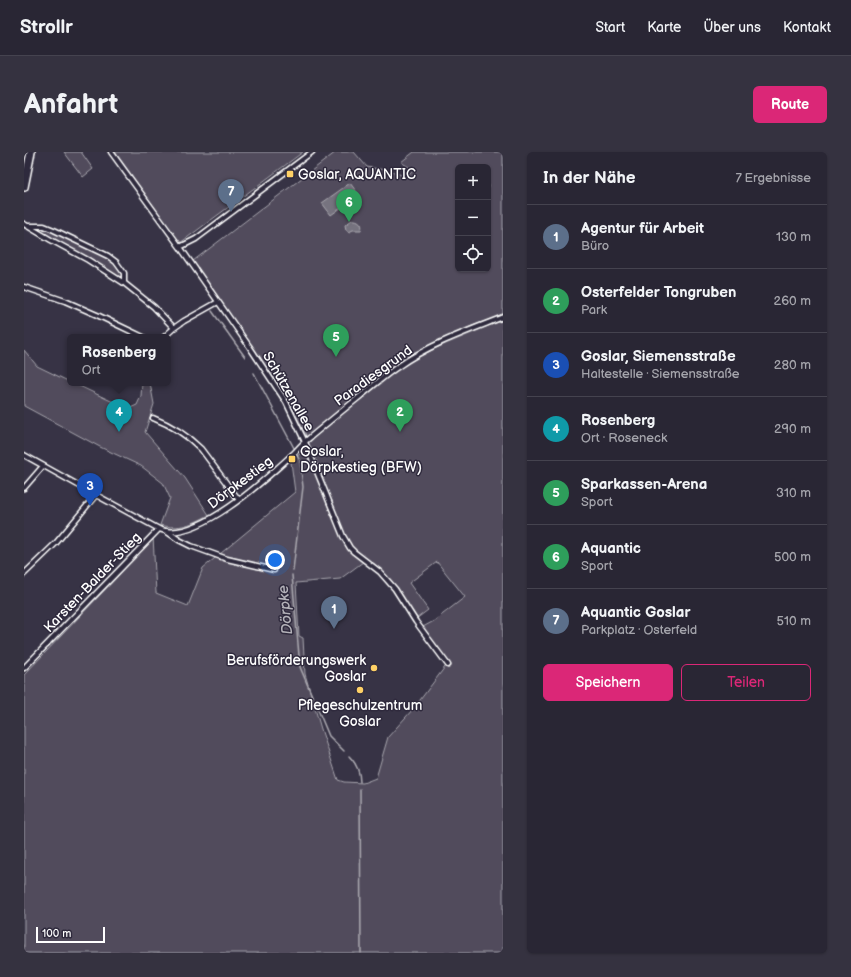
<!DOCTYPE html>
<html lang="de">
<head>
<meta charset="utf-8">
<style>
  :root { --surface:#292634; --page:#353240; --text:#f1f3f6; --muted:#a5a5ac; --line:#45434f; --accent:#db2777 }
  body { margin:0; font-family:"Balsamiq Sans",sans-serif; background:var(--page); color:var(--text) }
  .controls { position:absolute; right:12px; top:12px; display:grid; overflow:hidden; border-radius:6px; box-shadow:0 1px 3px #0004 }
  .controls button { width:36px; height:36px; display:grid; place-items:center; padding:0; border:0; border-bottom:1px solid var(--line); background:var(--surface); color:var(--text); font:20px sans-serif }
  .scale { position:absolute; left:12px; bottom:10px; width:69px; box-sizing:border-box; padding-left:4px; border:2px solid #fff; border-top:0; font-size:11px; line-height:14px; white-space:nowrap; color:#fff; -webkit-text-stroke:3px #2f2a3d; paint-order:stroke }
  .you { position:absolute; left:251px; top:408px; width:14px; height:14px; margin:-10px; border:3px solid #fff; border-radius:50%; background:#1a73e8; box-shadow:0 0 0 6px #1a73e833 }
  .badge { display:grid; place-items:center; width:26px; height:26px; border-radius:50%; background:var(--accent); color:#fff; font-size:13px; font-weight:700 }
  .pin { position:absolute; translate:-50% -33px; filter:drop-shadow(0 1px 2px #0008) }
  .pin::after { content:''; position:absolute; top:21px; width:14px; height:12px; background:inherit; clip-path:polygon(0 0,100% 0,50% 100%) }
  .popup { position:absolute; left:43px; top:182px; width:104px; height:52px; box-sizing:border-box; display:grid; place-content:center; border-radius:6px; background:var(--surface); filter:drop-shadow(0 1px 3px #0005); font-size:13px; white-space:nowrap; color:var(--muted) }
  .popup b { font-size:15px; color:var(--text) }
  .popup::after { content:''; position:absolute; left:50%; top:100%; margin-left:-8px; border:8px solid transparent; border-top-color:var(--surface) }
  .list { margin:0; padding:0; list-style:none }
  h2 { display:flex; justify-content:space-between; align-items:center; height:52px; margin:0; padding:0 16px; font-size:17px }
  h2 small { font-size:13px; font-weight:400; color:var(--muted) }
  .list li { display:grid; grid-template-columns:26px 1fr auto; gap:12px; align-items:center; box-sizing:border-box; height:64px; padding:0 16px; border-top:1px solid var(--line) }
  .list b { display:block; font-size:15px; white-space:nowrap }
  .list p { margin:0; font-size:13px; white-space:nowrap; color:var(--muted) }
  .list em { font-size:13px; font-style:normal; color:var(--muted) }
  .actions { display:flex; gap:8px; padding:12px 16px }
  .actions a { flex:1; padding:9px 0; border:1px solid var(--accent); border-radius:6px; text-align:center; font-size:14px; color:var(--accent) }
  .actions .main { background:var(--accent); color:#fff }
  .icon { flex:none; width:22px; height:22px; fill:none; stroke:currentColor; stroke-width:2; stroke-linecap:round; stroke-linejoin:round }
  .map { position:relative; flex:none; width:479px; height:801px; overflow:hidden; border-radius:6px }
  header { display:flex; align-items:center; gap:24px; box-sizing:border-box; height:56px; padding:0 20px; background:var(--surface); border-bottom:1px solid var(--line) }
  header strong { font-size:19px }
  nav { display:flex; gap:22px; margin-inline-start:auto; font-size:14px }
  .intro { display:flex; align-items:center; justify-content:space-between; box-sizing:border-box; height:96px; padding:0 24px }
  h1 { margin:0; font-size:28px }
  .button { padding:10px 18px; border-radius:6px; background:var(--accent); color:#fff; font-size:14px; font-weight:700 }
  main { display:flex; gap:24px; padding:0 24px }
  aside { flex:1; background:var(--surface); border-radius:6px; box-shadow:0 1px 3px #0004 }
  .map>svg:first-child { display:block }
  .green { fill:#514c5c; stroke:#a8a6ae; fill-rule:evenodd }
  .water { fill:#76737f; stroke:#adabb2 }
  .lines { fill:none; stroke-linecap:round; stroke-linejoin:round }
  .stream { stroke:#adabb2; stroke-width:1.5 }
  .street-casing { stroke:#fff; stroke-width:7 }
  .primary-casing { stroke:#fff; stroke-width:10 }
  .street { stroke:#2f2a3d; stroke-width:4 }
  .primary { stroke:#2f2a3d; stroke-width:7 }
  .poi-dot { fill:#ffd166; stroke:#2f2a3d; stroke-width:1.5 }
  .labels { text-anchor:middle; stroke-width:3; stroke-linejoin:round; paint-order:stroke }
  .poi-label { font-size:14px; fill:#fff; stroke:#2f2a3d; text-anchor:start }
  .street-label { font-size:14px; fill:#fff; stroke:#2f2a3d }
  .water-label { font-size:15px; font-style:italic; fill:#b4b2b9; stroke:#2f2a3d }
</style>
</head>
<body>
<header>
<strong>Strollr</strong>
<nav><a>Start</a><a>Karte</a><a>Über uns</a><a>Kontakt</a></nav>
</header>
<div class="intro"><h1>Anfahrt</h1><a class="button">Route</a></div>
<main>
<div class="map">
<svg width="479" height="801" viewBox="0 0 479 801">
  <rect width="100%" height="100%" fill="#373345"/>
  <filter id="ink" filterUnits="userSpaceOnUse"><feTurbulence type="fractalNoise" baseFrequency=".025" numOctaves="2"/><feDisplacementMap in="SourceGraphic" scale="8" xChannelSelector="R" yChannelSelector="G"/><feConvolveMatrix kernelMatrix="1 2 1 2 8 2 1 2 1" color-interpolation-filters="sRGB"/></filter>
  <g filter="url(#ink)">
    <path class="green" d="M40 0H57L69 17 59 25Z
      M91 0H279L156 91Z
      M312 0H330L343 15 368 19 382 25 389 18 377 10 390 0H479V163L448 174 377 207 376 215 412 196 479 168V801H0V523L94 424 129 384 132 441 164 454 179 416 271 340 267 310 279 299 282 283 265 249 169 109ZM434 15H464V117H434ZM343 407 358 420 375 439 392 467 404 458 385 431 413 410 441 445 410 469 397 476 424 511 390 556 364 585 352 626 339 631 320 630 314 628 297 577 281 522 279 486 275 484 272 431 316 427Z
      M2 74H20L84 104 100 121V131Z
      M0 198 13 214 46 230V231H49L104 257 113 253 117 244 118 231H126L130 252 121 280 161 326 185 363C168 372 156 378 136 373L146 346 139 331 117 314 76 295 0 254Z"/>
    <path class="water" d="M326 31 335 43 307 63 298 51Z
      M328 68C334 67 340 72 337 78H329L325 80 322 78 321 73Z"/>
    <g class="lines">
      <path class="stream" d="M188 159 221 205
        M230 221 270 296
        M269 418 279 335 276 309 273 303
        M268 423 276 515 305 584 320 599
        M325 604C332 611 336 621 336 630
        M336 637 337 801"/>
      <g class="street-casing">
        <path id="street" d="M87 0 156 95 225 194 262 250 281 290 319 384 326 396 330 400 356 420 371 437 392 470 424 513
          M0 72 27 88 64 108 100 131 130 155 150 176
          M3 74H20L30 78 84 104 92 110 100 121V131
          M156 95 172 87 288 0
          M0 135 41 149 73 163 119 185
          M140 185 150 176 160 169 194 150
          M129 266C147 273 163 283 177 297L215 348
          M0 303 72 343 135 377C172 393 244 325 270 301 274 297 278 292 283 288 303 271 323 255 344 238 354 230 364 221 375 214 406 192 444 179 479 165
          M0 336 19 314
          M142 379 155 388 167 394 203 407 250 418
          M0 422 32 391 72 343
          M0 516 135 377"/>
      </g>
      <g class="primary-casing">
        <path id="primary" d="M0 35 7 0"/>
      </g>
      <use href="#street" class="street"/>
      <use href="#primary" class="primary"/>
    </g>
  </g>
  <g class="poi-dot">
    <rect x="262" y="18" width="8" height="8" rx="2"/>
    <rect x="264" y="303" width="8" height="8" rx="2"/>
    <circle cx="350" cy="516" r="4"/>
    <circle cx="336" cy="538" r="4"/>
  </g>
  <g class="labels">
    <g class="poi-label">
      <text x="274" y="27">Goslar, AQUANTIC</text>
      <text x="276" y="304">Goslar,<tspan x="276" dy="16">Dörpkestieg (BFW)</tspan></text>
      <text x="342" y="513" text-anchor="end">Berufsförderungswerk<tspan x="342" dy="16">Goslar</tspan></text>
      <text x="336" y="558" text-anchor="middle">Pflegeschulzentrum<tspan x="336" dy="16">Goslar</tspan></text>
    </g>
    <g class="street-label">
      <text transform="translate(349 223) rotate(-36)" y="5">Paradiesgrund</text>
      <text transform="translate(265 239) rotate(60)" y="5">Schützenallee</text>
      <text transform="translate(216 330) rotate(-37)" y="5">Dörpkestieg</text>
      <text transform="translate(68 430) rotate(-46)" y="5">Karsten-Balder-Stieg</text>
    </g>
    <g class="water-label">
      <text transform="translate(261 458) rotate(-95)" y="5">Dörpke</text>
    </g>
  </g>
</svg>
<div class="controls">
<button>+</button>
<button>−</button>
<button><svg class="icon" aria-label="locate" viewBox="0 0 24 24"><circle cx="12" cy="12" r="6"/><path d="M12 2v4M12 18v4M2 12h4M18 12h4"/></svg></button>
</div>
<div class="scale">100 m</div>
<div class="you"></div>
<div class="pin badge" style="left:310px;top:477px;background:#5c6f8a">1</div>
<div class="pin badge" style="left:376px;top:280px;background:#2e9e5b">2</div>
<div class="pin badge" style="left:66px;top:354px;background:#1a4fb4">3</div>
<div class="pin badge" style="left:95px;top:280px;background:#0f9aa8">4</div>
<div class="popup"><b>Rosenberg</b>Ort</div>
<div class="pin badge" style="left:312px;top:205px;background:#2e9e5b">5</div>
<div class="pin badge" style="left:325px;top:70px;background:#2e9e5b">6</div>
<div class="pin badge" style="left:207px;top:60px;background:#5c6f8a">7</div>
</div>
<aside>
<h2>In der Nähe<small>7 Ergebnisse</small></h2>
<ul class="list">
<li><span class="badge" style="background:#5c6f8a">1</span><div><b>Agentur für Arbeit</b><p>Büro</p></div><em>130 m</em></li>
<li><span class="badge" style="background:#2e9e5b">2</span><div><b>Osterfelder Tongruben</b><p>Park</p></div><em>260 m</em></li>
<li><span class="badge" style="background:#1a4fb4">3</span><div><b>Goslar, Siemensstraße</b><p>Haltestelle · Siemensstraße</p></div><em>280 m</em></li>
<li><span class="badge" style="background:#0f9aa8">4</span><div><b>Rosenberg</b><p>Ort · Roseneck</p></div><em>290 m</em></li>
<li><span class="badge" style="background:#2e9e5b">5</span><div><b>Sparkassen-Arena</b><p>Sport</p></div><em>310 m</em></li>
<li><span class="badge" style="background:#2e9e5b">6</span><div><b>Aquantic</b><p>Sport</p></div><em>500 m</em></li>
<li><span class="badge" style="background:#5c6f8a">7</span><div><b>Aquantic Goslar</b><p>Parkplatz · Osterfeld</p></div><em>510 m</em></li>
</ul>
<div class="actions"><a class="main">Speichern</a><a>Teilen</a></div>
</aside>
</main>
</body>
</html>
